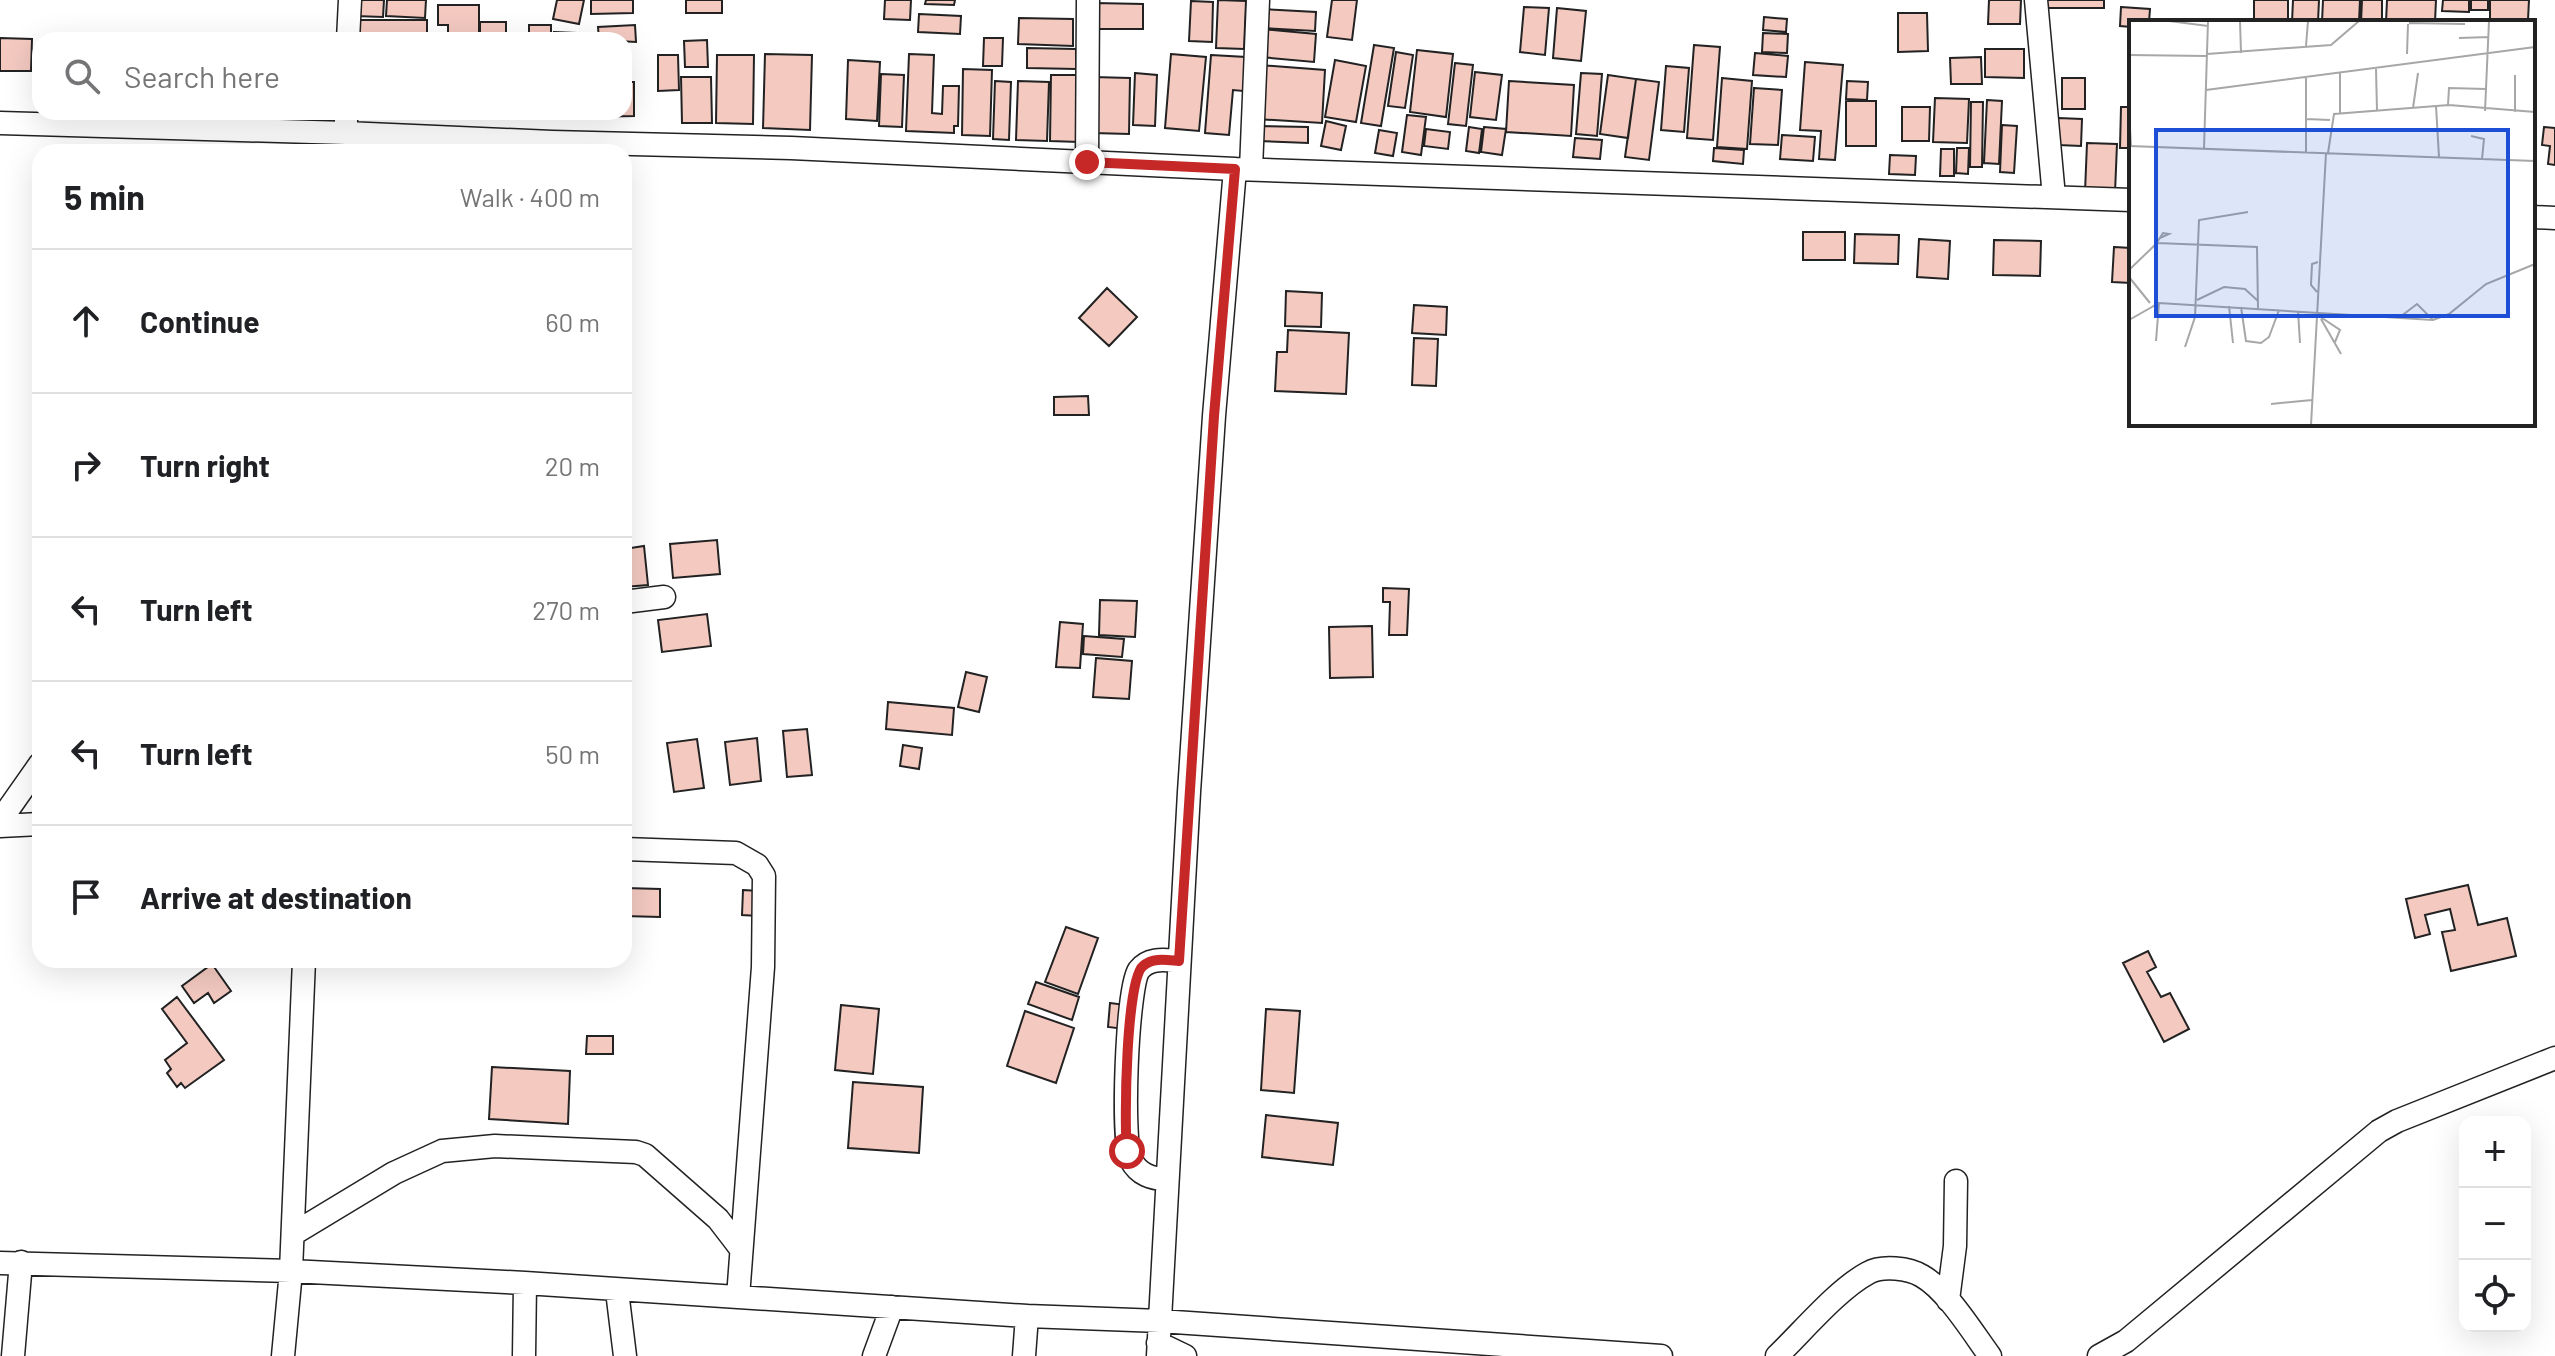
<!DOCTYPE html>
<html lang="en">
<head>
<meta charset="utf-8">
<style>
  :root { --surface:#fff; --page:#f2f2f2; --text:#202124; --muted:#757577; --line:#e0e0e0 }
  body { margin:0; font-family:Barlow,sans-serif; background:var(--page); color:var(--text) }
  .controls { position:absolute; right:24px; bottom:24px; display:grid; overflow:hidden; border-radius:16px; box-shadow:0 8px 32px #0002 }
  .controls button { width:72px; height:72px; display:grid; place-items:center; padding:0; border:0; border-bottom:2px solid var(--line); background:var(--surface); color:var(--text); font:40px sans-serif }
  .stop { position:absolute; width:24px; height:24px; margin:-18px; border:6px solid #c62828; border-radius:50%; background:#fff }
  .stop.end { background:#c62828; border-color:#fff; box-shadow:0 2px 8px #0008 }
  .list { margin:0; padding:0; list-style:none }
  h2 { display:flex; justify-content:space-between; align-items:center; height:104px; margin:0; padding:0 32px; font-size:34px }
  h2 small { font-size:26px; font-weight:400; color:var(--muted) }
  .list li { display:grid; grid-template-columns:52px 1fr auto; gap:24px; align-items:center; box-sizing:border-box; height:144px; padding:0 32px; border-top:2px solid var(--line) }
  .list b { display:block; font-size:30px; white-space:nowrap }
  .list em { font-size:26px; font-style:normal; color:var(--muted) }
  .icon { flex:none; width:44px; height:44px; fill:none; stroke:currentColor; stroke-width:2; stroke-linecap:round; stroke-linejoin:round }
  .map { position:relative; flex:none; width:2555px; height:1356px; overflow:hidden }
  .search { position:absolute; background:var(--surface); box-shadow:0 8px 32px #0002; left:32px; top:32px; width:600px; height:88px; display:flex; align-items:center; gap:20px; box-sizing:border-box; padding:0 28px; border-radius:24px; color:var(--muted); font-size:30px }
  .panel { position:absolute; background:var(--surface); box-shadow:0 8px 32px #0002; left:32px; top:144px; width:600px; height:824px; border-radius:24px }
  .map>svg:first-child { display:block }
  .building { fill:#f3c9c0; stroke:#222; stroke-width:2 }
  .lines { fill:none; stroke-linecap:round; stroke-linejoin:round }
  .minor-casing { stroke:#222; stroke-width:25 }
  .minor { stroke:#fff; stroke-width:22 }
  .route { stroke:#c62828; stroke-width:10 }
  .inset-road { fill:none; stroke:#a7a7a7; stroke-width:2 }
  .view { fill:#1d4ed8; fill-opacity:0.15; stroke:#1d4ed8; stroke-width:4 }
  .inset-edge { fill:none; stroke:#222; stroke-width:4 }
</style>
</head>
<body>
<div class="map">
<svg width="2555" height="1356" viewBox="0 0 2555 1356">
  <rect width="100%" height="100%" fill="#fff"/>
  <path class="building" d="M356 0H384L383 17 355 16Z
    M387 0H426L425 18 386 16Z
    M557 0H584L579 24 553 19Z
    M591 0H633V13L591 14Z
    M686 0H722V13H686Z
    M885 0H911L910 20 884 19Z
    M926 0H955L954 5 925 4Z
    M1218 0 1246 1 1244 49 1216 48Z
    M1332 0H1357L1352 40 1327 37Z
    M1989 0H2021L2020 24H1988Z
    M2046 0H2104V8H2046Z
    M2254 0H2288V22H2254Z
    M2293 0H2319L2318 22H2292Z
    M2323 0H2360L2359 22H2322Z
    M2362 0H2382V22H2361Z
    M2387 0H2436L2435 22H2386Z
    M2443 0H2469V12L2442 11Z
    M2471 0H2488V10H2471Z
    M2490 0H2529L2528 20 2490 19Z
    M1191 1 1213 2 1212 42 1189 41Z
    M1095 3 1143 4V29H1095Z
    M438 5H479V40H448V25H438Z
    M1524 7 1549 8 1545 55 1520 52Z
    M2121 7 2150 9 2149 22H2131V27L2120 26Z
    M1557 8 1586 11 1581 61 1553 58Z
    M1263 9 1316 12 1315 31 1262 28Z
    M1898 13H1927L1928 51 1898 52Z
    M919 14 961 16 960 34 918 32Z
    M1764 17 1787 19 1786 32 1763 30Z
    M1019 18 1073 19V46L1018 44Z
    M357 20H427V40H356Z
    M480 22H506V40H480Z
    M529 25H551V40H529Z
    M635 25 636 42 599 40 598 27Z
    M1262 29 1316 34 1314 62 1260 57Z
    M554 32 576 33V40H554Z
    M1763 33 1788 34 1787 53 1762 52Z
    M0 38 32 39 31 71H0Z
    M984 38H1003L1002 66H983Z
    M707 40 708 67H685L684 41Z
    M1374 45 1394 48 1381 126 1361 123Z
    M1694 45 1720 47 1713 140 1687 138Z
    M624 48H629L630 72 624 73Z
    M1027 48 1076 49V69L1027 68Z
    M1985 49H2024V78L1985 77Z
    M1417 50 1453 54 1446 117 1410 112Z
    M1396 52 1413 55 1405 108 1388 106Z
    M1755 53 1788 56 1786 77 1753 75Z
    M765 54 812 55 810 130 763 128Z
    M909 54 934 55 932 113 942 114 943 86H959L958 126H954V133L906 131Z
    M1171 54 1206 57 1199 131 1165 128Z
    M658 55H678L679 90 658 91Z
    M717 55H754L753 124 716 123Z
    M1211 55 1246 57 1243 91 1233 90 1229 135 1205 133Z
    M1981 57 1982 84H1951L1950 58Z
    M848 60 880 62 877 121 846 119Z
    M1335 60 1366 66 1356 122 1325 117Z
    M1805 62 1843 65 1835 160 1819 159 1821 131 1800 130Z
    M1455 63 1473 65 1466 126 1448 124Z
    M1260 65 1325 70 1322 123 1256 119Z
    M1666 66 1689 68 1684 132 1661 130Z
    M963 69 992 70 990 136 962 135Z
    M1475 72 1502 75 1496 120 1470 117Z
    M1135 73 1157 75 1155 126 1133 125Z
    M1581 73 1602 74 1597 136 1576 134Z
    M881 74 904 75 902 127 879 126Z
    M1051 75H1081L1079 142 1050 141Z
    M1608 75 1636 79 1628 138 1600 134Z
    M681 77H711L712 123H682Z
    M1093 77 1130 78 1129 134 1093 133Z
    M1722 78 1752 81 1747 149 1717 147Z
    M2062 78H2085V109H2062Z
    M1636 79 1659 82 1649 160 1625 157Z
    M995 81 1011 82 1009 140 993 139Z
    M1018 81 1049 82 1047 141 1016 140Z
    M1509 81 1574 85 1571 136 1506 132Z
    M1847 81 1868 82 1867 100 1846 99Z
    M624 82H634V116L590 117V112H624Z
    M1754 88 1782 90 1778 145 1750 144Z
    M1935 98 1969 99 1967 143 1933 142Z
    M1987 100 2002 101 1999 164 1984 163Z
    M1846 101H1876V146H1846Z
    M1971 102H1983L1982 167H1970Z
    M1902 107H1930L1929 141H1902Z
    M2121 107H2131V148H2120Z
    M1407 115 1426 117 1421 155 1402 152Z
    M2058 118 2082 119 2081 146 2058 145Z
    M1326 121 1346 126 1341 150 1321 146Z
    M2002 125 2017 126 2014 173 2000 172Z
    M1259 126 1308 127V143L1258 141Z
    M1469 127 1482 129 1479 153 1466 151Z
    M1484 127 1506 129 1502 155 1481 152Z
    M2544 127 2555 128V165L2548 164 2550 146 2542 145Z
    M1426 129 1450 132 1448 149 1424 146Z
    M1379 130 1397 133 1393 156 1375 153Z
    M1782 135 1815 137 1813 161 1780 159Z
    M1575 138 1602 140 1600 159 1573 157Z
    M2087 143 2117 144 2115 193 2085 192Z
    M1714 148 1744 150 1743 164 1713 161Z
    M1957 148H1969L1968 174 1956 173Z
    M1941 149H1954V176H1940Z
    M1890 155 1916 156 1915 175 1889 174Z
    M1803 232H1845V260H1803Z
    M1855 234 1899 235 1898 264 1854 263Z
    M1919 239 1950 241 1948 279 1917 277Z
    M1994 240 2041 241 2040 276 1993 275Z
    M2114 247 2131 248V283L2112 282Z
    M1107 288 1137 317 1109 346 1079 318Z
    M1286 291 1322 293 1321 327 1285 326Z
    M1414 305 1447 307 1446 335 1412 333Z
    M1288 330 1349 333 1346 394 1275 391 1277 352H1287Z
    M1414 338 1438 339 1436 386 1412 385Z
    M1088 396 1089 415H1054V397Z
    M717 540 720 574 673 578 670 544Z
    M644 546 648 585 624 587V549Z
    M1383 588 1409 589 1407 635H1389L1390 602H1383Z
    M1100 600 1137 601 1135 637 1099 635Z
    M707 614 711 646 662 652 658 620Z
    M1060 622 1083 624 1080 668 1056 667Z
    M1372 626 1373 677 1330 678 1329 627Z
    M1084 636 1124 639 1122 657 1083 654Z
    M1096 658 1132 661 1129 699 1093 697Z
    M966 672 987 677 979 712 958 707Z
    M888 702 954 708 952 735 886 729Z
    M807 729 812 775 787 777 783 731Z
    M757 738 761 781 730 785 725 742Z
    M697 739 704 788 674 792 667 743Z
    M903 745 922 748 919 769 900 766Z
    M624 763H627L630 798H624Z
    M2468 885 2478 925 2507 918 2516 956 2451 971 2442 932 2455 930 2450 909 2425 915 2430 934 2415 938 2406 899Z
    M625 888 660 889V917L624 916Z
    M743 890 759 891 758 916 742 915Z
    M1066 927 1098 938 1078 994 1045 982Z
    M2148 951 2156 967 2147 972 2161 997 2170 993 2189 1029 2164 1042 2123 963Z
    M212 964 231 991 214 1003 208 993 194 1003 182 986Z
    M1036 982 1079 997 1072 1020 1028 1004Z
    M177 997 224 1060 185 1088 181 1083 177 1087 167 1073 171 1069 165 1060 187 1043 162 1009Z
    M1110 1003 1126 1005 1124 1029 1108 1027Z
    M841 1005 879 1009 873 1074 835 1070Z
    M1266 1009 1300 1011 1294 1093 1261 1090Z
    M1025 1011 1074 1028 1056 1083 1007 1066Z
    M587 1036H613V1054H586Z
    M492 1067 570 1071 568 1124 489 1119Z
    M853 1082 923 1087 919 1153 848 1148Z
    M1266 1115 1338 1123 1333 1165 1262 1157Z"/>
  <g class="lines">
    <g class="minor-casing">
      <path id="minor" d="M2036 0 2054 197
        M348 40 350 0
        M0 123 346 133 552 142 791 148 1235 169 2131 200
        M346 133V112
        M1087 162 1088 0
        M1251 169 1258 0
        M2533 217 2555 218
        M624 602 664 597
        M0 821 40 764
        M0 826 40 824
        M624 849 736 853 757 865 764 876 763 967 738 1297
        M1167 1180C1151 1178 1139 1175 1131 1160 1121 1140 1127 987 1139 970 1149 957 1165 960 1179 961
        M293 1234 394 1173 442 1151 495 1146 636 1152 645 1155 718 1219 741 1249
        M0 1263 291 1271 525 1283 1027 1316 1160 1321 1661 1356
        M617 1291 625 1356
        M1948 1300 1955 1246 1956 1181
        M1158 1343 1185 1356
        M13 1356 21 1262
        M283 1356 291 1271 304 960
        M524 1356 525 1283
        M874 1356 892 1307
        M1024 1356 1027 1316
        M1158 1356 1189 792 1214 416 1235 169
        M1777 1356C1803 1331 1838 1289 1868 1273 1882 1265 1909 1268 1922 1276 1947 1290 1973 1333 1990 1356
        M2099 1356 2126 1341 2379 1131 2397 1121 2555 1058"/>
    </g>
    <use href="#minor" class="minor"/>
  </g>
  <g class="lines">
    <path class="route" d="M1087 162 1235 169 1214 416 1179 961C1167 960 1153 957 1143 966 1126 979 1124 1124 1127 1151"/>
  </g>
  <g transform="translate(2129 20)">
    <rect width="406" height="406" fill="#fff"/>
    <path class="inset-road" d="M40 1 79 6M111 1 112 33M280 3 336 4M330 18 360 17M177 26 179 1M78 34 202 25 230 1M278 34 279 4M0 35 78 36M247 49 248 91M77 70 406 27M319 85 320 68 357 69M307 86 310 137M284 88 289 53M0 90 2 126M356 91 360 1M386 92V55M211 94V53M177 99 201 100M342 116 355 119 353 139M0 126 406 141M75 128 79 1M177 132V58M199 133 205 94 320 85 406 92M27 224 34 213 40 214 31 218M0 250 28 223 128 227 129 288M0 257 21 283M188 272 182 265 183 244 189 242M68 280 95 267 116 269 129 281M100 286 104 323M112 287 117 321 132 323 140 317 150 290M169 291 171 323M187 294 211 310 206 322M271 297 288 284 304 300M192 299 212 334M0 300 30 283 304 300 320 294 357 264 406 244M27 321 30 283M56 327 66 297 70 200 119 192M142 384 183 380M182 405 197 133"/>
    <path class="view" d="M27 110H379V296H27Z"/>
    <rect width="406" height="406" class="inset-edge"/>
  </g>
</svg>
<div class="controls">
<button>+</button>
<button>−</button>
<button><svg class="icon" aria-label="locate" viewBox="0 0 24 24"><circle cx="12" cy="12" r="6"/><path d="M12 2v4M12 18v4M2 12h4M18 12h4"/></svg></button>
</div>
<div class="stop" style="left:1127px;top:1151px"></div>
<div class="stop end" style="left:1087px;top:162px"></div>
<div class="search"><svg class="icon" aria-label="search" viewBox="0 0 24 24"><circle cx="10" cy="10" r="6"/><path d="M15 15l6 6"/></svg>Search here</div>
<section class="panel">
<h2>5 min<small>Walk · 400 m</small></h2>
<ul class="list">
<li><svg class="icon" aria-label="ahead" viewBox="0 0 24 24"><path d="M12 20V5M6 11l6-6 6 6"/></svg><div><b>Continue</b></div><em>60 m</em></li>
<li><svg class="icon" aria-label="right" viewBox="0 0 24 24"><path d="M7 20v-9h11M14 6l5 5-5 5"/></svg><div><b>Turn right</b></div><em>20 m</em></li>
<li><svg class="icon" aria-label="left" viewBox="0 0 24 24"><path d="M17 20v-9H6M10 6l-5 5 5 5"/></svg><div><b>Turn left</b></div><em>270 m</em></li>
<li><svg class="icon" aria-label="left" viewBox="0 0 24 24"><path d="M17 20v-9H6M10 6l-5 5 5 5"/></svg><div><b>Turn left</b></div><em>50 m</em></li>
<li><svg class="icon" aria-label="arrive" viewBox="0 0 24 24"><path d="M6 21V4h12l-3 4 3 4H6"/></svg><div><b>Arrive at destination</b></div></li>
</ul>
</section>
</div>
</body>
</html>
